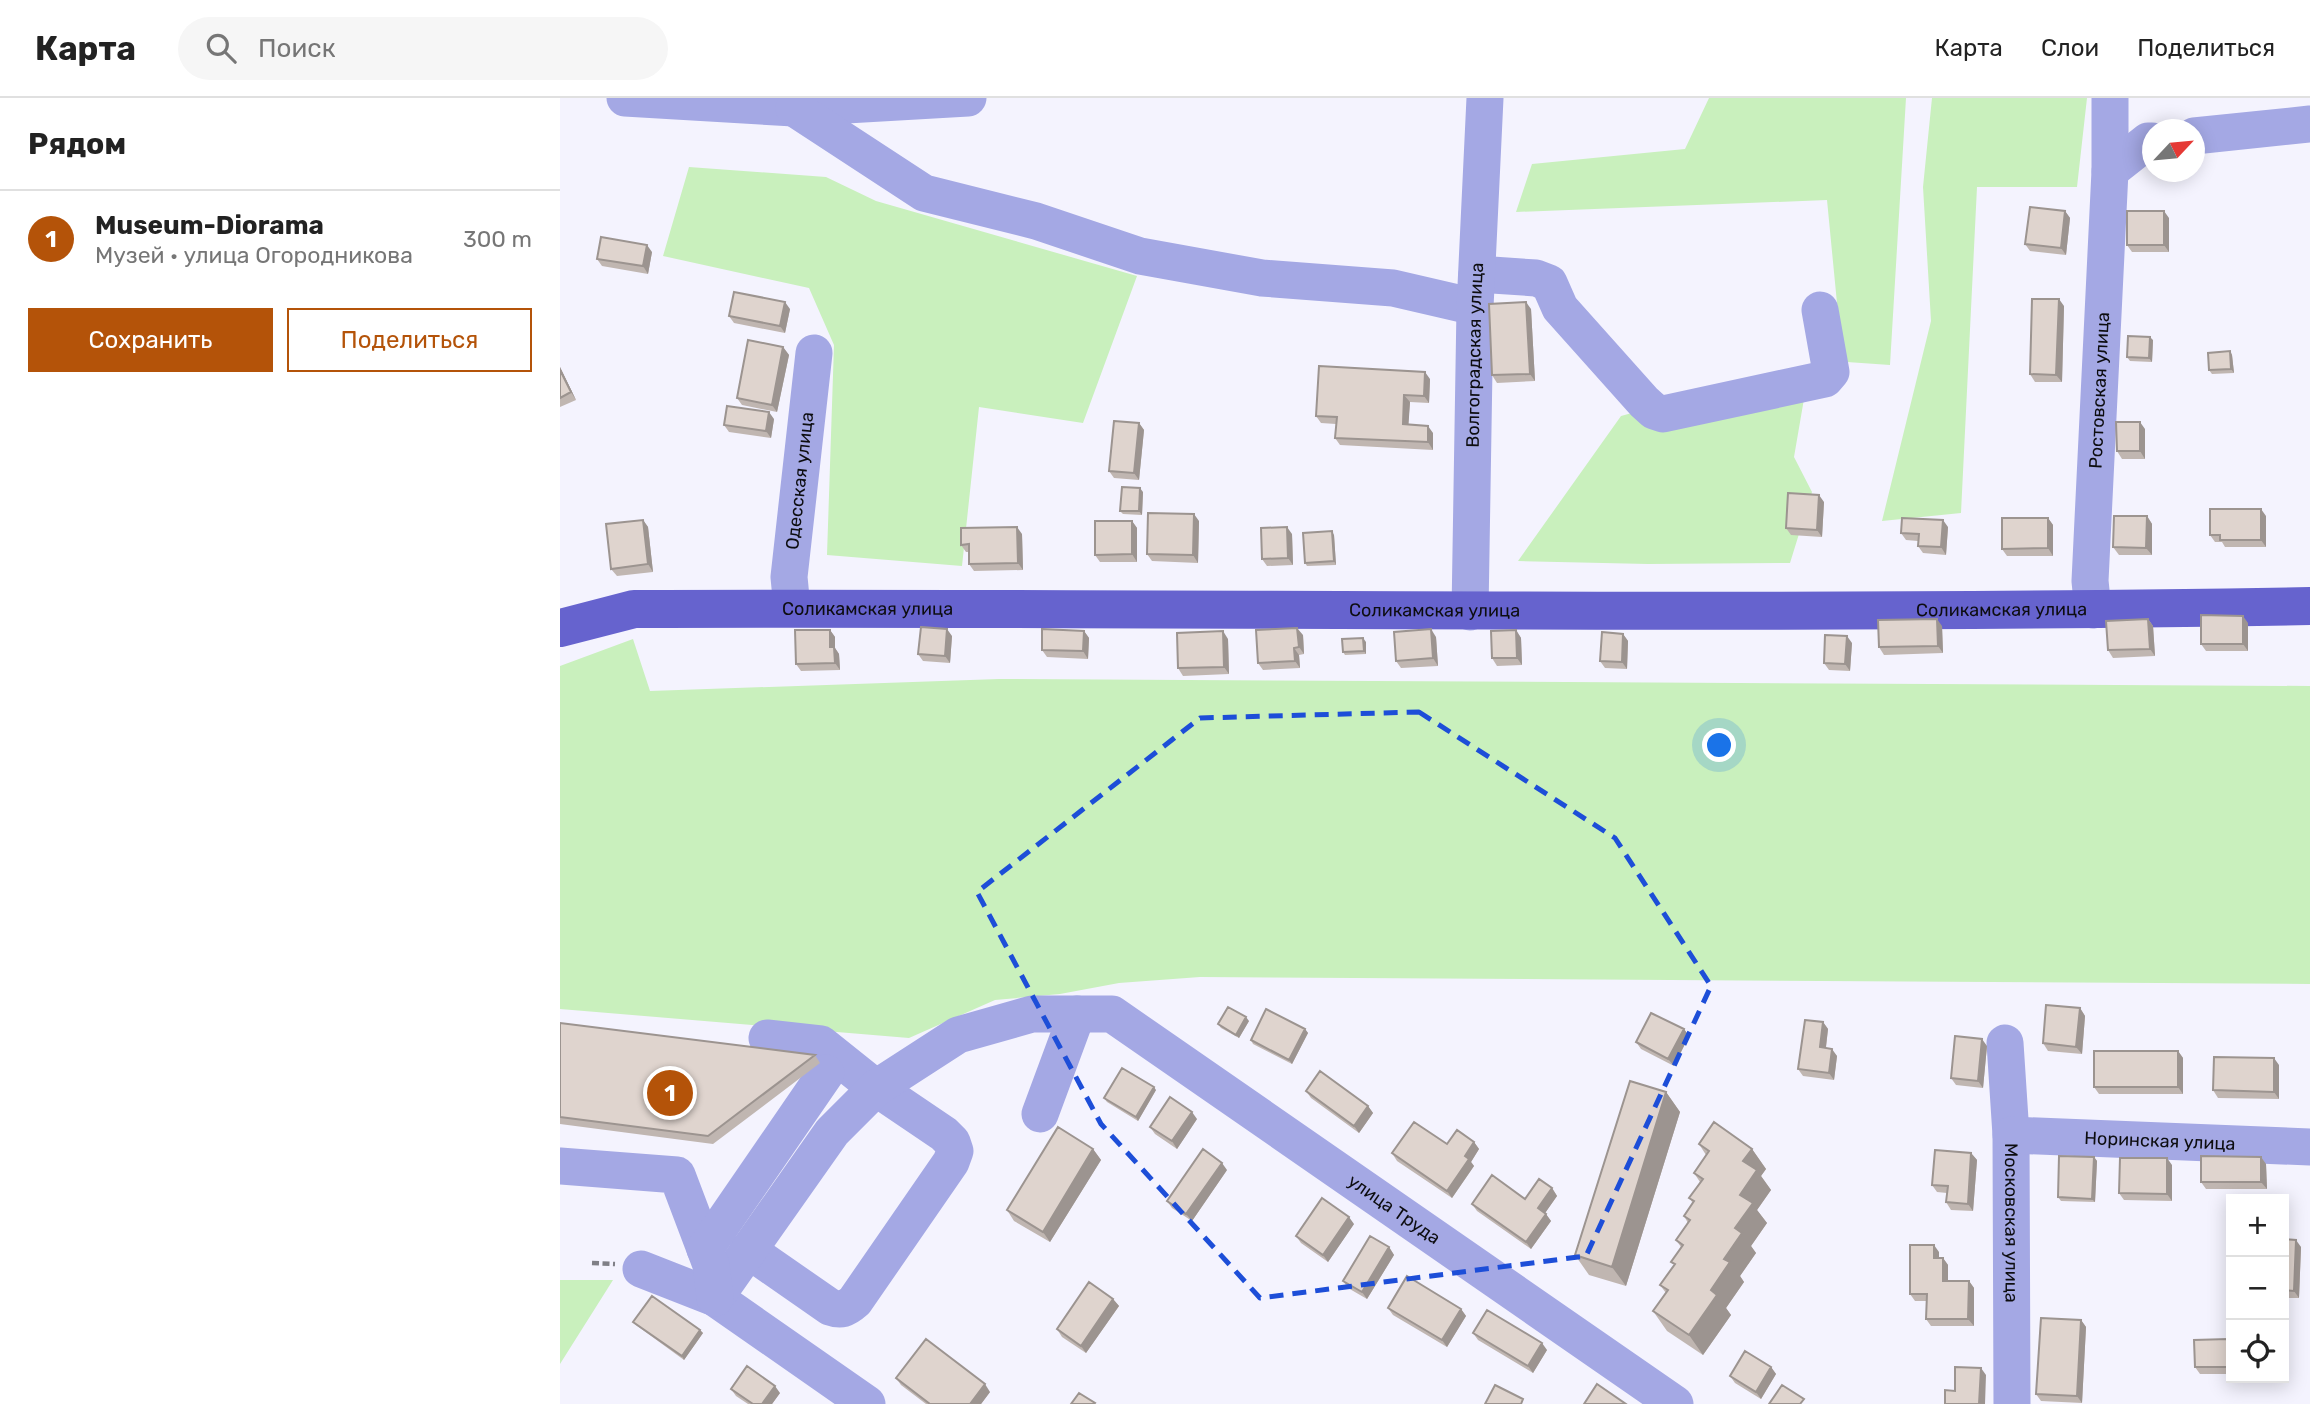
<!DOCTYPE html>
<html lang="ru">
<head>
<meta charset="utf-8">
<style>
  :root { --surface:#fff; --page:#f6f6f6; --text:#222; --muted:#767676; --line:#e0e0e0; --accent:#b45309 }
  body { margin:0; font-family:Rubik,sans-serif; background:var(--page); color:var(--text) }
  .controls { position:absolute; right:21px; bottom:21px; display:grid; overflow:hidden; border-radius:0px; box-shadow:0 4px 18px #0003 }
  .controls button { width:63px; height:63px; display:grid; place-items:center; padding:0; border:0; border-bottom:2px solid var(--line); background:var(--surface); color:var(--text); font:35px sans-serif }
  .compass { position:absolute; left:1582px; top:21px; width:63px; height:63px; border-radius:50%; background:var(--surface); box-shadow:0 4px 18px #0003; rotate:64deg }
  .you { position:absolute; left:1160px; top:648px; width:24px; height:24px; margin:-18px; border:5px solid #fff; border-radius:50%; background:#1a73e8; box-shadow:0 0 0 10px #1a73e833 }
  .badge { display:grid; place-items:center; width:46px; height:46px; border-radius:50%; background:var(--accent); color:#fff; font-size:23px; font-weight:700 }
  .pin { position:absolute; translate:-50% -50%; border:4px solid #fff; box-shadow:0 2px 7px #0006 }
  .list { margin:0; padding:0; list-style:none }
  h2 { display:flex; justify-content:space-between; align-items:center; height:91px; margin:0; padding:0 28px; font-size:30px }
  h2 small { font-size:23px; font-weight:400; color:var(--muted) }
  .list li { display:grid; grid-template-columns:46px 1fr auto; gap:21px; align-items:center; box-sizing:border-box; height:98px; padding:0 28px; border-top:2px solid var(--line) }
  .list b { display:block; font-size:26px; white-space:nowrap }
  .list p { margin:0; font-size:23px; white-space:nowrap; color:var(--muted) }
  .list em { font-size:23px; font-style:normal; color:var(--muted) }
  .actions { display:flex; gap:14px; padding:21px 28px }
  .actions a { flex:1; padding:16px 0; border:2px solid var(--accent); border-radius:0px; text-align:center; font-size:24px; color:var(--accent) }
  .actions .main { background:var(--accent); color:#fff }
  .icon { flex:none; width:38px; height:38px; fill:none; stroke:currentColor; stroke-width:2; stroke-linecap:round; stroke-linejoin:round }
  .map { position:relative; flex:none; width:1750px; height:1306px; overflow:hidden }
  header { display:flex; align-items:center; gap:42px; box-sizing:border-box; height:98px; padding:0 35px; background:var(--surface); border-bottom:2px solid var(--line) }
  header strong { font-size:33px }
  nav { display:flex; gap:38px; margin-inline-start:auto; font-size:24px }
  .search { width:490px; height:63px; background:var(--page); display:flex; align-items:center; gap:18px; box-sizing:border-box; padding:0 24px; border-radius:38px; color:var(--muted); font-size:26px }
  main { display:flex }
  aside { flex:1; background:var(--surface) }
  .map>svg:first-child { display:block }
  .green { fill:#c9f0bd }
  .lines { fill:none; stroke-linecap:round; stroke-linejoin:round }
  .path { stroke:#7f7f86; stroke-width:4.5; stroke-dasharray:7 3.5; stroke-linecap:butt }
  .minor { stroke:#a4a8e4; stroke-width:37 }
  .major { stroke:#6663ce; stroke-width:38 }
  .wall { fill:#c0b6b1 }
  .shaded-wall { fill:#9c9490 }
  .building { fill:#dfd4ce; stroke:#9c9490; stroke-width:2 }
  .marked { fill:none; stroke:#1d4ed8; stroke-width:5; stroke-dasharray:14 9; stroke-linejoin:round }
  .labels { text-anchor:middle; stroke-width:6; stroke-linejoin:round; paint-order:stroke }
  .street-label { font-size:18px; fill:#0d0d10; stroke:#fff }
</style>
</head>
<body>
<header>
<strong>Карта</strong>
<div class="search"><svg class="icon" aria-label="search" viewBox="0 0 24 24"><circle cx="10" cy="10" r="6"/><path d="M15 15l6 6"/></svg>Поиск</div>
<nav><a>Карта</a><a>Слои</a><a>Поделиться</a></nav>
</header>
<main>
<aside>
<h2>Рядом<small></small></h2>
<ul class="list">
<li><span class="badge">1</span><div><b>Museum-Diorama</b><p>Музей · улица Огородникова</p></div><em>300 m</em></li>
</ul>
<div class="actions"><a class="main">Сохранить</a><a>Поделиться</a></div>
</aside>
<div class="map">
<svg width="1750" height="1306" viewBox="0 0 1750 1306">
  <rect width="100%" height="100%" fill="#f4f3fe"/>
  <path class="green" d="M1149 0H1346L1330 267 1287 264 1280 236 1267 102 956 114 972 66 1125 51Z
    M1372 0H1527L1517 89H1417L1401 415 1322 423 1371 223 1363 89Z
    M129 69 266 79 316 103 577 178 523 325 419 309 402 468 267 457 274 247 249 190 103 158Z
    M1250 266 1234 359 1252 394 1230 465 1088 466 958 463 1061 318Z
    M73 541 90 593 439 581 1750 588V886L640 879 559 885 500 896 435 902 349 940 0 911V568Z
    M0 1182H53L0 1266Z"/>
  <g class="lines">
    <path class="path" d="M32 1165 55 1166"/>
    <g class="minor">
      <path d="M65 0 234 10 408 0"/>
      <path d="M234 10 364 95 476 123 580 158 702 180 833 190 915 209"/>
      <path d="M1634 38 1750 26"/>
      <path d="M1550 73 1588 43H1592"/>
      <path d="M917 176 976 180 989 185 1000 210 1084 304 1094 313 1103 316 1265 281 1271 274 1260 212"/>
      <path id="s1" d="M232 510 229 479 254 255"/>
      <path id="s2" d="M1533 512 1530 483 1550 73V0"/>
      <path id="s3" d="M910 514 915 209 925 0"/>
      <path id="s4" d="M1445 945 1451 1037 1452 1306"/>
      <path d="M480 1016 517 916"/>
      <path id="s5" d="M1451 1037 1750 1049"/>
      <path d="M0 1068 117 1077 145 1151"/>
      <path d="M188 1152 270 1209C281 1213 286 1211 295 1203L391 1064 395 1053 392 1044 384 1036 316 990 261 946 207 940"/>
      <path d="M81 1171 155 1200 307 1306"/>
      <path id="s6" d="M155 1200 272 1034 316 990 398 937 472 916H552L1115 1306"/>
      <path d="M155 1200 151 1167 145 1151 266 975"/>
    </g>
    <path class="major" id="s7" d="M0 530 74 511C633 509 1191 518 1750 508"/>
  </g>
  <path class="wall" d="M1505 113 1510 120 1506 157 1470 153 1465 146Z
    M1609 120V154H1572L1567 147Z
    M92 154 88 176 42 168 37 161Z
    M1504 208 1502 284H1475L1470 276Z
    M230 211 225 235 174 225 169 218Z
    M971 211 975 283 937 285 932 277Z
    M1593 242 1592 264 1570 263 1567 259Z
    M223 249 229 257 217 314 182 307 177 300Z
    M1670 253 1672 257 1674 275 1652 276 1649 272Z
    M0 269 16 302 0 309Z
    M870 281 869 305 850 304 848 327 873 335V352L780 347 775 340 776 326 761 325 756 318Z
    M214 321 211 340 169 334 164 327Z
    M579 325 584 332 579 382 554 380 549 373Z
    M1585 331V361H1562L1557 353Z
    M583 394 582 417 563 416 560 413Z
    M1264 404 1262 439 1231 437 1226 430Z
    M1587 418 1592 426V457H1559L1553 449Z
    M1706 418V449H1665L1662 444H1655L1650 437Z
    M1488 420 1493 427V458H1447L1442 451Z
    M83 422 88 429 93 474 57 478 51 471Z
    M572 423 577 430V464H540L535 457Z
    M639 423 638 465 592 463 587 456Z
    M1388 429 1386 457 1363 455 1358 448V443L1346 442 1341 435Z
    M462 436 463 472 414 473 409 466V454H406L401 447Z
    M732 436 733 467 707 468 702 461Z
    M774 437 776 467 747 468 745 465Z
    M1588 521 1593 528 1595 558 1553 560 1548 552Z
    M1688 525V553H1646L1641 546Z
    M1382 528 1383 555 1324 557 1319 549Z
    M270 532 275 539V550L279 556 280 572 241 573 236 566Z
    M956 532 961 540 962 567 937 568 932 560Z
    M524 533 529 540 528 561 487 559 482 552Z
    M1063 536 1068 543 1067 571 1045 570 1040 563Z
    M743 537 744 556 739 557 740 570 703 572 698 565Z
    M392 538 390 565 363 563 358 556Z
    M876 539 878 568 841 570 836 563Z
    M668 541 669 576 623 578 618 570Z
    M806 544V556L785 557 783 554Z
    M1292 545 1290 573 1269 572 1264 565Z
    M1520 910 1525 918 1522 956 1488 953 1483 945Z
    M689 923 679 940 661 930 658 926Z
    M1263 924 1268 931 1266 950 1277 958 1274 982 1243 978 1238 971Z
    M0 925 255 957 260 965 153 1046 0 1026Z
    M745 931 748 935 732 966 693 946 691 942Z
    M1124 931 1129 938 1114 968 1081 951 1076 944Z
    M1427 948 1423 990 1396 987 1391 980Z
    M1618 953 1623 960V996H1539L1534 989Z
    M1719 967V1001L1658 1000 1653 992Z
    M596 992 578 1023 547 1004 544 1000Z
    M746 993 808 1008 813 1015 799 1035 751 1000Z
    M1106 994 1120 1014 1066 1188 1029 1177 1015 1157Z
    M637 1021 617 1051 595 1036 590 1029Z
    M914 1044 919 1051 911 1064 914 1068 892 1100 837 1063 832 1055 887 1046Z
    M1139 1046 1192 1051 1206 1071 1201 1078 1211 1092 1197 1112 1207 1125 1191 1148 1196 1155 1180 1178 1184 1184 1166 1210 1171 1217 1143 1257 1107 1233 1093 1213 1106 1195 1100 1187 1114 1167 1111 1164 1121 1149 1116 1142 1128 1125 1124 1118 1133 1105 1129 1100 1140 1084 1134 1075 1146 1057Z
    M533 1051 541 1062 490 1144 454 1123 447 1112Z
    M1411 1055 1417 1062 1413 1113 1391 1112 1386 1104 1387 1095 1377 1094 1372 1087Z
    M1534 1059 1537 1063 1535 1104 1501 1103 1498 1099Z
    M1701 1059 1706 1066 1707 1091H1646L1641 1084Z
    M1612 1067V1103L1564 1102 1559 1095Z
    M667 1072 632 1123 612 1110 607 1103Z
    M992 1090 997 1098 985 1115 991 1123 971 1151 917 1113 912 1106 965 1101Z
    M794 1126 768 1164 741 1145 736 1138Z
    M1724 1141 1741 1149 1739 1200H1724Z
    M829 1149 834 1157 807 1201 788 1190 783 1183Z
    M1379 1154V1160H1383L1388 1167V1183H1409L1414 1190V1228H1371L1366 1221 1367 1203H1355L1350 1196Z
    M553 1201 559 1208 526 1255 502 1239 497 1231Z
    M828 1210 901 1211 906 1218 887 1249 833 1217Z
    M1521 1222 1526 1229 1522 1305 1481 1303 1476 1296Z
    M73 1224 140 1232 143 1235 124 1262 76 1227Z
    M913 1235 987 1252 973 1275 918 1242Z
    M1671 1246V1276H1640L1635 1269Z
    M1211 1269 1216 1276 1201 1301 1175 1285 1170 1278Z
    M336 1280 430 1294 421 1306H366L341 1287Z
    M171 1291 220 1295 212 1306H188L176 1298Z"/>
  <path class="shaded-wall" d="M1505 113 1510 120 1506 157 1501 150Z
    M1604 113 1609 120V154L1604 147Z
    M87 147 92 154 88 176 83 168Z
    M1499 201 1504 208 1502 284 1496 277Z
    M225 204 230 211 225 235 220 228Z
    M966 204 971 211 975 283 970 276Z
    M1590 239 1593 242 1592 264 1589 260Z
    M223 249 229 257 217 314 212 307Z
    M1670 253 1672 257 1674 275 1671 271Z
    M0 269 16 302 11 294 0 272Z
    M865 274 870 281 869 305 864 298Z
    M844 297 850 304 848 334 843 326Z
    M209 314 214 321 211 340 206 333Z
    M1580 324 1585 331V361L1580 353Z
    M579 325 584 332 579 382 574 375Z
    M868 328 873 335V352L868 344Z
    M580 390 583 394 582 417 579 413Z
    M1259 397 1264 404 1262 439 1257 432Z
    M1701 411 1706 418V449L1701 442Z
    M634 416 639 423 638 465 633 457Z
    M1587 418 1592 426V457L1586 450Z
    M1488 420 1493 427V458L1488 450Z
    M83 422 88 429 93 474 88 466Z
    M1383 422 1388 429 1386 457 1381 449Z
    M572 423 577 430V464L572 456Z
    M457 429 462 436 463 472 458 465Z
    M727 429 732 436 733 467 728 460Z
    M772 433 774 437 776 467 774 463Z
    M1683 518 1688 525V553L1683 546Z
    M1377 521 1382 528 1383 555 1378 548Z
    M1588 521 1593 528 1595 558 1590 551Z
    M737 530 743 537 744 556 739 549Z
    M387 531 392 538 390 565 385 558Z
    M871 531 876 539 878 568 873 560Z
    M270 532 275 539V550L279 556 280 572 275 565 270 549Z
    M956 532 961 540 962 567 957 560Z
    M524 533 529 540 528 561 523 553Z
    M663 533 668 541 669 576 664 569Z
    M1063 536 1068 543 1067 571 1062 564Z
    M1287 538 1292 545 1290 573 1285 566Z
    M803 540 806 544V556L804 553Z
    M734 550 739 557 740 570 735 563Z
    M1520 910 1525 918 1522 956 1516 949Z
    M686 919 689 923 679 940 676 937Z
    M1263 924 1268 931 1265 956 1260 949Z
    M745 931 748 935 732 966 729 962Z
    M1124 931 1129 938 1114 968 1108 961Z
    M1422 941 1427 948 1423 990 1418 983Z
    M1272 951 1277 958 1274 982 1269 975Z
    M1618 953 1623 960V996L1618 989Z
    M1714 960 1719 967V1001L1714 994Z
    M594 989 596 992 578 1023 576 1019Z
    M1106 994 1120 1014 1066 1188 1052 1169Z
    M808 1008 813 1015 799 1035 794 1028Z
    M632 1014 637 1021 617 1051 612 1043Z
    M914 1044 919 1051 911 1064 914 1068 892 1100 887 1093 905 1058Z
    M533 1051 541 1062 490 1144 483 1134Z
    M1192 1051 1206 1071 1201 1078 1211 1092 1197 1112 1207 1125 1191 1148 1196 1155 1180 1178 1184 1184 1166 1210 1171 1217 1143 1257 1129 1237 1151 1192 1175 1130 1183 1063Z
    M1411 1055 1417 1062 1413 1113 1408 1106Z
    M1534 1059 1537 1063 1535 1104 1532 1101Z
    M1701 1059 1706 1066 1707 1091 1701 1084Z
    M1607 1060 1612 1067V1103L1607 1096Z
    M662 1065 667 1072 632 1123 626 1116Z
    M992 1090 997 1098 983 1118 978 1110Z
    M986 1116 991 1123 971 1151 966 1144Z
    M789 1119 794 1126 768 1164 763 1157Z
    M1736 1142 1741 1149 1739 1200 1734 1193Z
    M1374 1147 1379 1154V1167L1374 1160Z
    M829 1149 834 1157 807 1201 802 1194Z
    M1383 1160 1388 1167V1190L1383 1183Z
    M1409 1183 1414 1190V1228L1408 1221Z
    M553 1201 559 1208 526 1255 521 1248Z
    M901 1211 906 1218 887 1249 882 1242Z
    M1521 1222 1526 1229 1522 1305 1517 1298Z
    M140 1232 143 1235 124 1262 122 1258Z
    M1668 1241 1671 1246V1273L1668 1269Z
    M982 1245 987 1252 973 1275 968 1268Z
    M1211 1269 1216 1276 1201 1301 1196 1294Z
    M1421 1270 1426 1277 1425 1306H1419Z
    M425 1286 430 1294 421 1306H410Z
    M215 1288 220 1295 212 1306H202Z"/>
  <path class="building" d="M1470 109 1505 113 1501 150 1465 146Z
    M1567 113H1604V147H1567Z
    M41 139 87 147 83 168 37 161Z
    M174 194 225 204 220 228 169 218Z
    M1472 201H1499L1496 277 1470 276Z
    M966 204 970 276 932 277 929 206Z
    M1568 238 1590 239 1589 260 1567 259Z
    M188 242 223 249 212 307 177 300Z
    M1670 253 1671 271 1649 272 1648 255Z
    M759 268 865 274 864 298 844 297 843 326 868 328V344L775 340 777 319 756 318Z
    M0 272 11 294 0 300Z
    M167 308 209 314 206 333 164 327Z
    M554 323 579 325 574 375 549 373Z
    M1556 324H1580V353H1557Z
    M562 389 580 390 579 413H560Z
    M1228 395 1259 397 1257 432 1226 430Z
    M1650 411H1701V442H1660V437H1650Z
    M588 415 634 416 633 457 587 456Z
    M1554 418H1587L1586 450 1553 449Z
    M1342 420 1383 422 1381 449 1358 448 1359 436 1341 435Z
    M1442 420H1488V450L1442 451Z
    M83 422 88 466 51 471 46 426Z
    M535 423H572V456L535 457Z
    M457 429 458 465 409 466V446L401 447V430Z
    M727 429 728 460 702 461 701 430Z
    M772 433 774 463 745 465 743 435Z
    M1641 517 1683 518V546H1641Z
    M1377 521 1378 548 1319 549 1318 522Z
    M1588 521 1590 551 1548 552 1546 523Z
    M361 529 387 531 385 558 358 556Z
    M737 530 739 549 734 550 735 563 698 565 696 532Z
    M482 531 524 533 523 553 482 552Z
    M871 531 873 560 836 563 834 534Z
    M235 532H270V549H274L275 565 236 566Z
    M956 532 957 560H932L931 533Z
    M663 533 664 569 618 570 617 535Z
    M1042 534 1063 536 1062 564 1040 563Z
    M1265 537 1287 538 1285 566 1264 565Z
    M803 540 804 553 783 554 782 541Z
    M1486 907 1520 910 1516 949 1483 945Z
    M668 909 686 919 676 937 658 926Z
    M706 911 745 931 729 962 691 942Z
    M1091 915 1124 931 1108 961 1076 944Z
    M1245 922 1263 924 1260 949 1272 951 1269 975 1238 971Z
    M0 925 255 957 148 1038 0 1019Z
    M1395 938 1422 941 1418 983 1391 980Z
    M1534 953H1618V989H1534Z
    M1654 959 1714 960V994L1653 992Z
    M562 970 594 989 576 1019 544 1000Z
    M760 973 808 1008 794 1028 746 993Z
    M1070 983 1106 994 1052 1169 1015 1157Z
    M610 999 632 1014 612 1043 590 1029Z
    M854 1024 887 1046 897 1032 914 1044 905 1058 909 1061 887 1093 832 1055Z
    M1154 1024 1192 1051 1183 1063 1197 1072 1180 1097 1193 1105 1175 1130 1182 1135 1164 1161 1170 1164 1151 1192 1157 1197 1129 1237 1093 1213 1108 1192 1100 1187 1115 1166 1111 1164 1123 1147 1116 1142 1130 1122 1124 1118 1134 1103 1129 1100 1143 1081 1134 1075 1149 1053 1139 1046Z
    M498 1029 533 1051 483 1134 447 1112Z
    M643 1051 662 1065 626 1116 607 1103Z
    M1375 1052 1411 1055 1408 1106 1386 1104 1388 1088 1372 1087Z
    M1499 1058 1534 1059 1532 1101 1498 1099Z
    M1641 1058 1701 1059V1084H1641Z
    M1560 1060H1607V1096L1559 1095Z
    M932 1077 965 1101 979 1081 992 1090 978 1110 986 1116 966 1144 912 1106Z
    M762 1100 789 1119 763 1157 736 1138Z
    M810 1138 829 1149 802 1194 783 1183Z
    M1724 1141 1736 1142 1734 1193 1724 1192Z
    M1350 1147H1374V1160H1383V1183H1409L1408 1221H1366L1367 1196H1350Z
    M847 1178 901 1211 882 1242 828 1210Z
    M529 1184 553 1201 521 1248 497 1231Z
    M92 1198 140 1232 122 1258 73 1224Z
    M927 1212 982 1245 968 1268 913 1235Z
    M1481 1220 1521 1222 1517 1298 1476 1296Z
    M366 1241 425 1286 410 1306H370L336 1280Z
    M1668 1241V1269H1635L1634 1242Z
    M1185 1253 1211 1269 1196 1294 1170 1278Z
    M187 1268 215 1288 202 1306H193L171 1291Z
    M1395 1269 1421 1270 1419 1306H1385V1292L1395 1293Z
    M1037 1286 1066 1306H1024Z
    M935 1287 963 1301 961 1306H925Z
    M1222 1287 1244 1301 1240 1306H1209Z
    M519 1295 535 1305 534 1306H511Z"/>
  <path class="marked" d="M859 614 1055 740 1151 888 1026 1158 700 1200 541 1026 417 794 640 620Z"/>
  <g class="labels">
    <g class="street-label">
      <text dy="6" stroke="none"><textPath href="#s3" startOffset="257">Волгоградская улица</textPath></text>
      <text dy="6" stroke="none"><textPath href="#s2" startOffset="220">Ростовская улица</textPath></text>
      <text dy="6" stroke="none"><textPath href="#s1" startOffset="128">Одесская улица</textPath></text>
      <text dy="6" stroke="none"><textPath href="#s7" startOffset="310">Соликамская улица</textPath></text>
      <text dy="6" stroke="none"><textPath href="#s7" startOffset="1444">Соликамская улица</textPath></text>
      <text dy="6" stroke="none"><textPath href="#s7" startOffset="877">Соликамская улица</textPath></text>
      <text dy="6" stroke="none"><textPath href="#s5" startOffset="149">Норинская улица</textPath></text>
      <text dy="6" stroke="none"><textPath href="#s6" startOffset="863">улица Труда</textPath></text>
      <text dy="6" stroke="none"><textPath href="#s4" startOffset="180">Московская улица</textPath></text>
    </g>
  </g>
</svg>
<div class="controls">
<button>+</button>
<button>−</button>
<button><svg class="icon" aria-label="locate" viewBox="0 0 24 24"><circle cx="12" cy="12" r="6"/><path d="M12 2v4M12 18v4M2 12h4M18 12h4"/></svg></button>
</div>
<svg class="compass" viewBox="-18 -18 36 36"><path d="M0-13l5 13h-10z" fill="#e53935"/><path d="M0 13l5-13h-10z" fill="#767676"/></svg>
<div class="you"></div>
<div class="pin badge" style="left:110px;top:995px">1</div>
</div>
</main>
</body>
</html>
